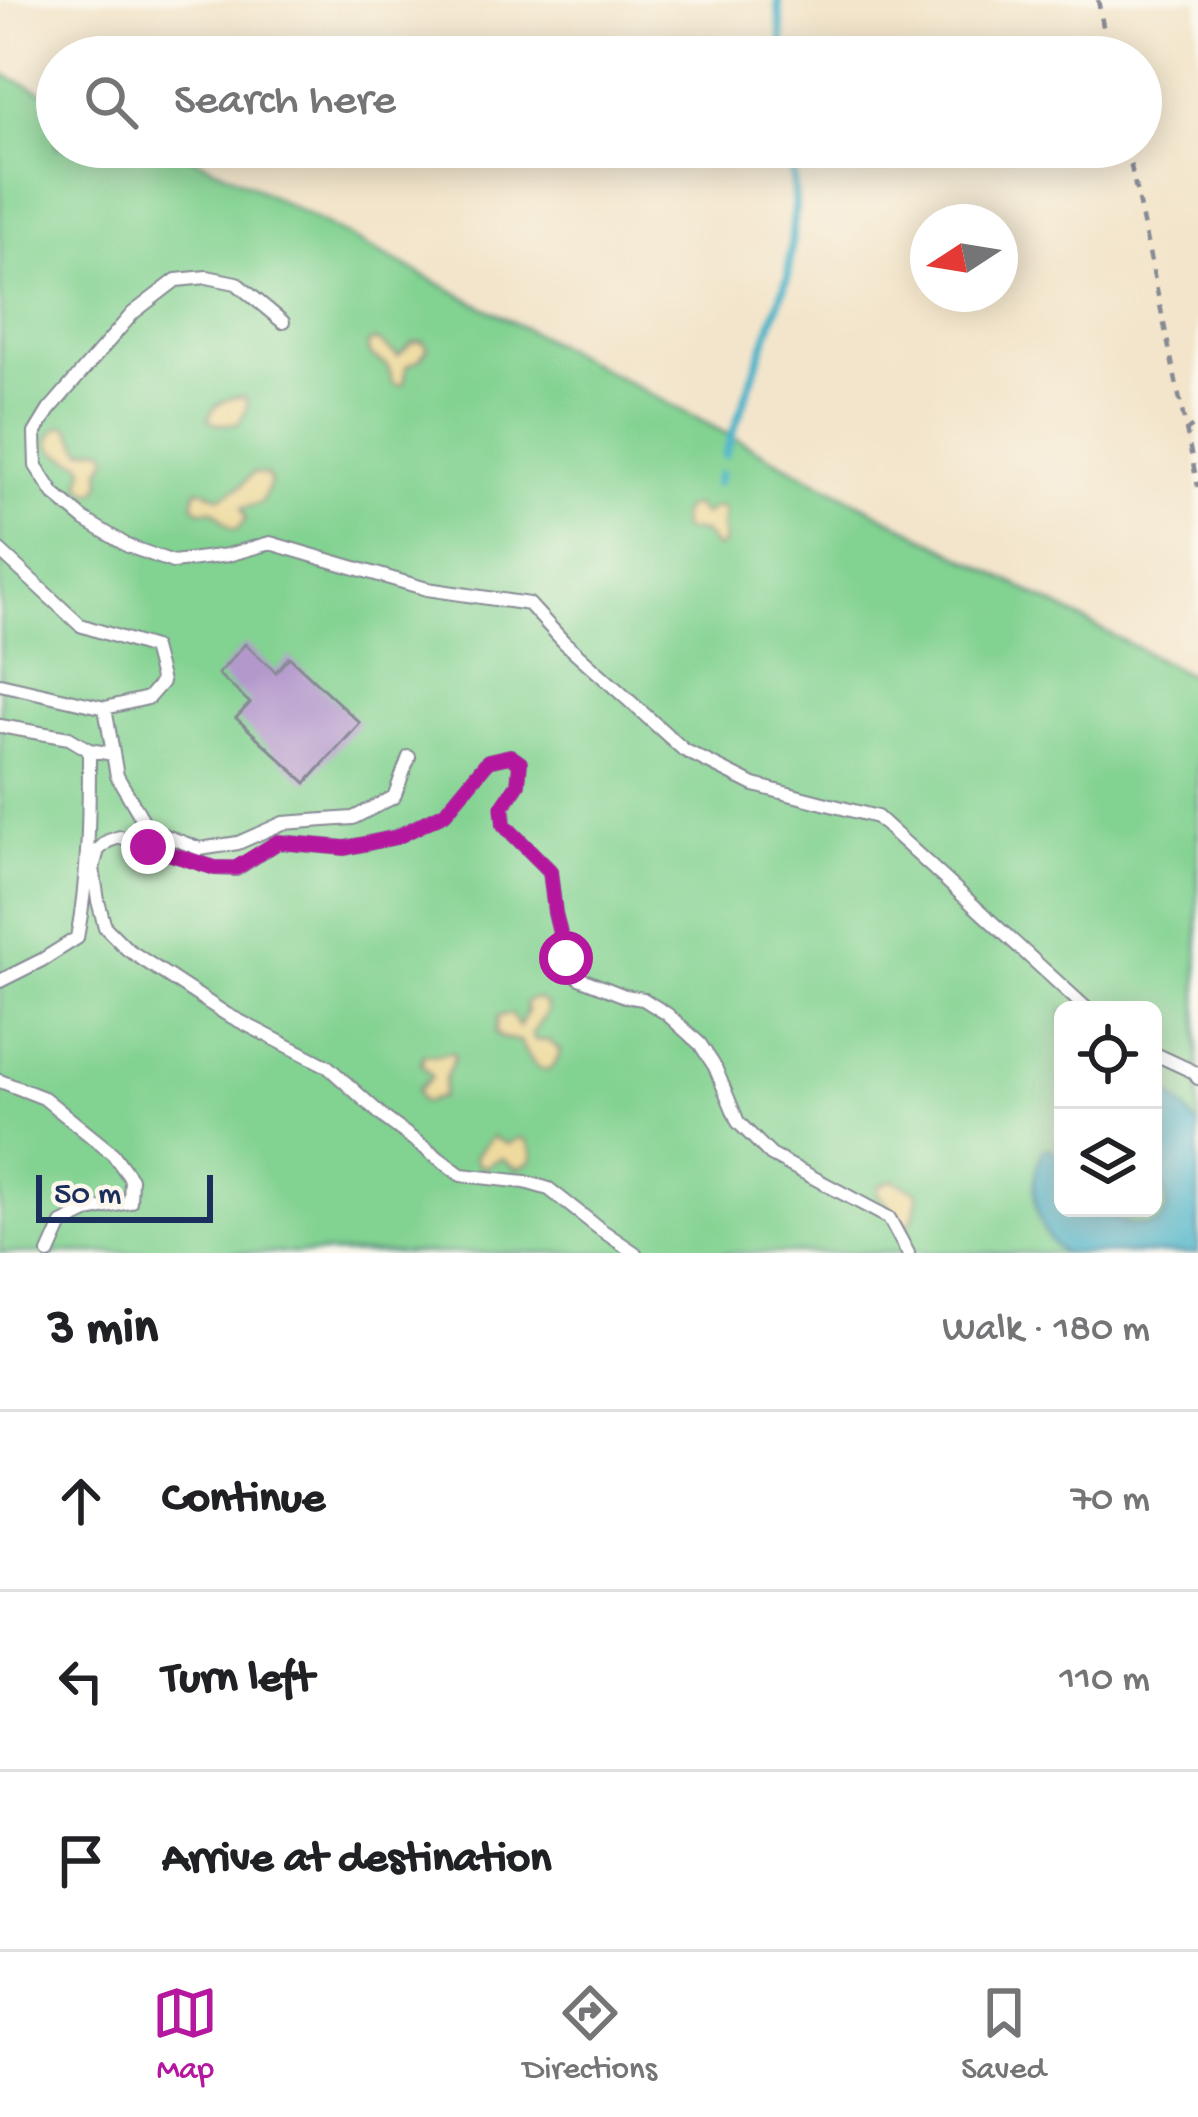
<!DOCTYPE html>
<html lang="en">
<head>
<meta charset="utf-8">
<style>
  :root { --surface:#fff; --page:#f6f6f6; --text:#202124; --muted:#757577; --line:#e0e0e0; --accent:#b5179e }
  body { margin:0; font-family:"Gochi Hand",sans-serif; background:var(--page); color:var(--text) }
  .controls { position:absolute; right:36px; bottom:36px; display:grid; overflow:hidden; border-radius:18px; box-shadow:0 6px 30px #0003 }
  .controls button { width:108px; height:108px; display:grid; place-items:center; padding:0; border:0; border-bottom:3px solid var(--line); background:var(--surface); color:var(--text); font:60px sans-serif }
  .compass { position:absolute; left:910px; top:204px; width:108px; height:108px; border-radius:50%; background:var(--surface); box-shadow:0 6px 30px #0003; rotate:258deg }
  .scale { position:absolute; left:36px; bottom:30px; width:177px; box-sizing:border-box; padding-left:12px; border:6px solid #1b2f5e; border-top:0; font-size:33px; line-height:42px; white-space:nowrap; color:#1b2f5e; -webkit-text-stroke:9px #fbf7ec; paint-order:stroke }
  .stop { position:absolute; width:36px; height:36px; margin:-27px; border:9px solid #b5179e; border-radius:50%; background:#fff }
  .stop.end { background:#b5179e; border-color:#fff; box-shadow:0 3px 12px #0008 }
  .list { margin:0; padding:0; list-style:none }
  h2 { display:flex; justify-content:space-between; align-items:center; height:156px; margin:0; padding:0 48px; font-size:51px }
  h2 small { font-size:39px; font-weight:400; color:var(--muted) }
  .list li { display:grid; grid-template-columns:78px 1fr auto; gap:36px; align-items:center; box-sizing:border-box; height:180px; padding:0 48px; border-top:3px solid var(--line) }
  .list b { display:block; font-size:45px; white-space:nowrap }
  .list em { font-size:39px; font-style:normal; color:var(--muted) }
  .icon { flex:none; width:66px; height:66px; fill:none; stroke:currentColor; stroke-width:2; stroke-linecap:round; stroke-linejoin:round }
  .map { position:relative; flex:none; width:1198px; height:1253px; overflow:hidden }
  .search { position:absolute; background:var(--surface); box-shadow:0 6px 30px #0003; left:36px; right:36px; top:36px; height:132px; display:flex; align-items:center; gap:30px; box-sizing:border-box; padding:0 42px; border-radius:66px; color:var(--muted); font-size:45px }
  .sheet { height:696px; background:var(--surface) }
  nav { display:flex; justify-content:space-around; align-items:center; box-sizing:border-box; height:168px; border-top:3px solid var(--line); background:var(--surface); font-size:33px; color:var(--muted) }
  nav a { display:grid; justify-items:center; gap:6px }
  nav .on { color:var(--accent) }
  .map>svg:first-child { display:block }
  .green { fill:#82d291; stroke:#4e8078; stroke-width:3; fill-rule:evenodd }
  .sand { fill:#eeda9e; stroke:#84847e; stroke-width:3 }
  .water { fill:#4bb4c9; stroke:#337294; stroke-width:3 }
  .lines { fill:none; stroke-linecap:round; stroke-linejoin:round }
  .stream { stroke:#4bb4c9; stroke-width:8 }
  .building { fill:#b398cc }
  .lane-casing { stroke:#878a94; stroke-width:16 }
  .path { stroke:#878a94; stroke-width:4.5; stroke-dasharray:9 9; stroke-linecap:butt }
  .lane { stroke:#fff; stroke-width:12 }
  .route { stroke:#b5179e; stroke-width:15 }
</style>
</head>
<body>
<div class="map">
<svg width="1198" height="1253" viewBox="0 0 1198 1253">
  <rect width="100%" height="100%" fill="#fbf7ec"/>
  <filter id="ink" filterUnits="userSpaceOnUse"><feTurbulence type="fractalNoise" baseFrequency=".00833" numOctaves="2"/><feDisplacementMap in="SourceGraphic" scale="24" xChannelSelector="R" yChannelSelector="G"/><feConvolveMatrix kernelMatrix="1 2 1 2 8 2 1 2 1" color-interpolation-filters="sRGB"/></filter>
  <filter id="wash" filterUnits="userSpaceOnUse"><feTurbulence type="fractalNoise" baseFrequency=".004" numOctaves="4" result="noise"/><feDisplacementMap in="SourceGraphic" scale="48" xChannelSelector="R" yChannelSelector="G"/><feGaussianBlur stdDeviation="2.7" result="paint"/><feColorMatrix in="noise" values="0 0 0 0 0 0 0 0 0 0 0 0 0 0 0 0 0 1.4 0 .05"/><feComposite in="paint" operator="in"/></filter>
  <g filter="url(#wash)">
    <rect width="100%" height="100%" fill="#f3e5cb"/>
    <path class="green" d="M0 73 57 98V147H168L229 174 1198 680V1253H0ZM1063 1010H1153V1208H1063Z"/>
    <path class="sand" d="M374 340 380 342 398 356 413 342 423 341 428 348 419 360 407 366 404 384 398 385 392 382C388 357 383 367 368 353V343Z
      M243 397 247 400V409L238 424H216L208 420C212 405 228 396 243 397Z
      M60 426 68 427 83 450 103 447 109 455 101 470 102 484 95 493 83 489 81 482 85 469 82 463C66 457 33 448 60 426Z
      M253 473 267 475 270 481C262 505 265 503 242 508L246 519 237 530 230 528 214 510H199L193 504 196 490H204L221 497 241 486Z
      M694 505 704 515 715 507H720L724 512 722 524 724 544 716 548 703 532 684 531 681 526V514L686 507Z
      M533 999H539L546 1005 547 1012 532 1034 535 1040 549 1041 560 1051C550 1089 528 1063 520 1041L502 1038 495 1033 498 1016 511 1014 519 1027 527 1011 525 1003Z
      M451 1052 455 1056 445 1079 442 1097 426 1102 421 1101 417 1090 432 1077 421 1064 424 1055 438 1056Z
      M492 1137 507 1144 520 1138 527 1141 533 1155 531 1162 517 1169 502 1158 484 1167 479 1165 474 1157Z
      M893 1180 917 1191C919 1202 915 1212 911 1222L906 1225 878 1194 879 1185Z"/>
    <path class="water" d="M1153 1079 1185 1109 1198 1128V1253H1065C1034 1237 1026 1177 1045 1149H1052L1063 1165V1208H1096C1112 1222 1166 1241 1167 1205 1167 1188 1156 1173 1153 1158 1148 1134 1153 1104 1153 1079Z"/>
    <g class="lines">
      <path class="stream" d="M778 0 784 57
        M725 455 788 276 795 206 791 147
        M717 483 720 474"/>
    </g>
    <g id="blocks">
      <path class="building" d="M245 644 276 672 289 657 360 723 306 783 236 718 250 703 218 674Z"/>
    </g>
  </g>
  <g filter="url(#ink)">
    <use href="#blocks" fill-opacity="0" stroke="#878a94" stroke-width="3"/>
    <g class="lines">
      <g class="lane-casing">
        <path id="lane" d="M283 322 236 283 207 277 176 280 133 313 49 410 35 433 36 466 54 494 85 520 128 546 173 562 228 555 270 543 427 589 529 604 564 642 684 750 754 785 877 817 1088 1010
          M0 551 80 625 153 648 162 682 148 698 105 708 0 684
          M105 708 117 776 148 829 200 849 238 843 283 823 353 818 394 797 409 757
          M0 726 69 738 89 750 113 754
          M0 981 42 960 77 938C89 876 89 812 89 750
          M1153 1053 1194 1072 1198 1078
          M0 1081 44 1098 113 1154 131 1179 130 1202 89 1211 62 1224 49 1253
          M635 1253 600 1229 549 1189 525 1182 461 1175 386 1119 327 1066 226 1014 127 949 105 927 98 901 93 868 98 850 108 841 120 837 215 868 236 869 278 842 345 848 396 837 445 813 488 761 510 756 520 763 518 784 503 807 504 825 550 871 555 913 566 958 579 978 625 996 643 999 667 1014 700 1044 715 1067 738 1122 771 1155 889 1218 908 1253"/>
      </g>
      <path class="path" d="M1098 0 1109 57
        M1127 147 1198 487
        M1185 432 1198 422"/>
      <use href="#lane" class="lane"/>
    </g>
  </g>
  <g class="lines" filter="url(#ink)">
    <path class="route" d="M148 847 215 868H236L278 842 345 848 397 837 445 813 488 761 510 756 520 763 518 784 502 807 504 825 550 871 555 913 566 958"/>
  </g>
</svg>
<div class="controls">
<button><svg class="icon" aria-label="locate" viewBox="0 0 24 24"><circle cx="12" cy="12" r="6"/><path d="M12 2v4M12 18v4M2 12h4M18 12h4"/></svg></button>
<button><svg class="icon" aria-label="layers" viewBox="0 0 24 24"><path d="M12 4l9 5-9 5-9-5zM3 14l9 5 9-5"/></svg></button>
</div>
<svg class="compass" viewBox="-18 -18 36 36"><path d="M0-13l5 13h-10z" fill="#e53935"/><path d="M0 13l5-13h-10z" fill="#757577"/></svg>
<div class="scale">50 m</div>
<div class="stop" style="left:566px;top:958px"></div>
<div class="stop end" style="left:148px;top:847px"></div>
<div class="search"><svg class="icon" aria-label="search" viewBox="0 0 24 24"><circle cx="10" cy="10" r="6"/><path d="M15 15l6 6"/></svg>Search here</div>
</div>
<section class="sheet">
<h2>3 min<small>Walk · 180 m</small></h2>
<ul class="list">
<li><svg class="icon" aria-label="ahead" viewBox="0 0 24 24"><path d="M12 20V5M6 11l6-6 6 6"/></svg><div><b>Continue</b></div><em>70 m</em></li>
<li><svg class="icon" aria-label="left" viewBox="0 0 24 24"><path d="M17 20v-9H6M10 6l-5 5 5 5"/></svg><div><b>Turn left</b></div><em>110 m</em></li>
<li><svg class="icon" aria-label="arrive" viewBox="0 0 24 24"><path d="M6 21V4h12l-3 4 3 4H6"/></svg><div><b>Arrive at destination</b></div></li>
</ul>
</section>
<nav>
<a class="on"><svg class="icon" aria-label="map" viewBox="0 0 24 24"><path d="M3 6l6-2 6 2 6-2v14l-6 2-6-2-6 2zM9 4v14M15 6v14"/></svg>Map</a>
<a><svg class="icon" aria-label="directions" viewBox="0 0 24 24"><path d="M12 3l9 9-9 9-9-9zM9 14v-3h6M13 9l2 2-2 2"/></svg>Directions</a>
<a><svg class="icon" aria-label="saved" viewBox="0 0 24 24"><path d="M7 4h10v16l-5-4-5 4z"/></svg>Saved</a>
</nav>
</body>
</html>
